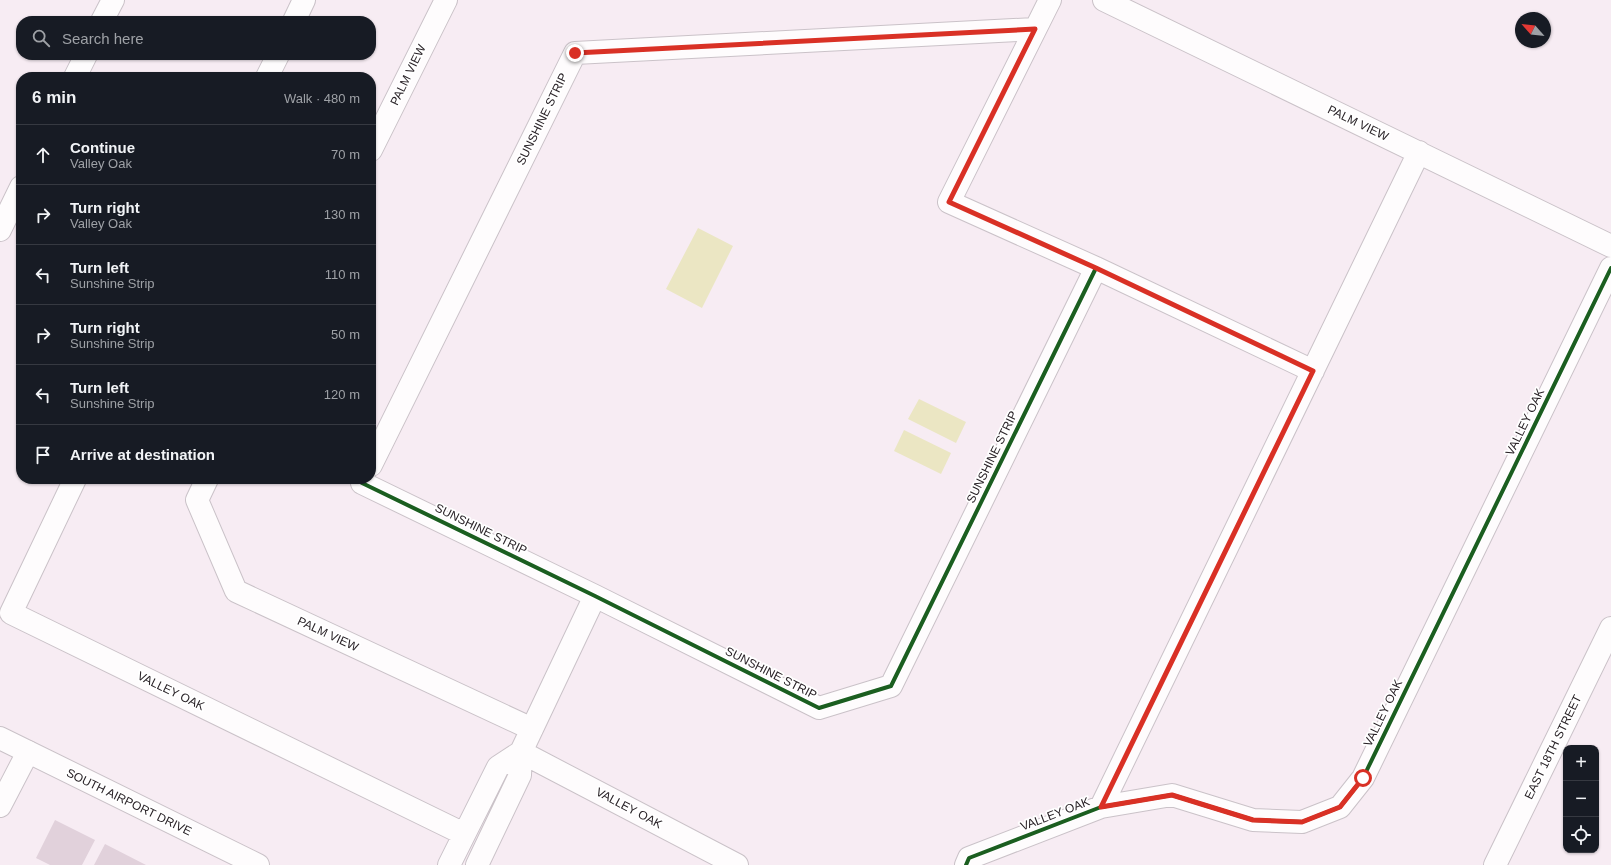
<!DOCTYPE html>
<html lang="en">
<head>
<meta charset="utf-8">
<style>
  :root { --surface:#171b24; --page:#242831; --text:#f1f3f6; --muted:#9ea1a6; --line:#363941 }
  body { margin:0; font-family:Arial,sans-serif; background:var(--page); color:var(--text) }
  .controls { position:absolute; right:12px; bottom:12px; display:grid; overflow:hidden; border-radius:8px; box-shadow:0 1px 3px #0004 }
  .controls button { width:36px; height:36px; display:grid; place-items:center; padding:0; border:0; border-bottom:1px solid var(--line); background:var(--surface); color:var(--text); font:20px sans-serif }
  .compass { position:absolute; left:1515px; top:12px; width:36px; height:36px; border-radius:50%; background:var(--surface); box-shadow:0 1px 3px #0004; rotate:297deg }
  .stop { position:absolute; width:12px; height:12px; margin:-9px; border:3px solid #d93025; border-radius:50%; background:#fff }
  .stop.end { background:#d93025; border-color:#fff; box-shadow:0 1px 4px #0008 }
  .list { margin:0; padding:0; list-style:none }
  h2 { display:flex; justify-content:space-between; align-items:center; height:52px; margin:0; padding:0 16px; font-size:17px }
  h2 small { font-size:13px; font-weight:400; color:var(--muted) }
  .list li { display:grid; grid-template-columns:26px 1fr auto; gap:12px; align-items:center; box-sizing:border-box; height:60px; padding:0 16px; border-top:1px solid var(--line) }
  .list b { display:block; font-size:15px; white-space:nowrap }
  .list p { margin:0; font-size:13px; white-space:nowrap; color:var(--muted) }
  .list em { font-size:13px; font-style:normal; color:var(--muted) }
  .icon { flex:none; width:22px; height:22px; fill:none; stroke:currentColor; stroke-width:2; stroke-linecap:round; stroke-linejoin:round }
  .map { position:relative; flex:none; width:1611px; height:865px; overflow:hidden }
  .search { position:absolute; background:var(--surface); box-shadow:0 1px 3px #0004; left:16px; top:16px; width:360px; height:44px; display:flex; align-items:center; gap:10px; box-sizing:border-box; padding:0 14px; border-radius:16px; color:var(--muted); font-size:15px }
  .panel { position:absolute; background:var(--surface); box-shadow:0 1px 3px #0004; left:16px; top:72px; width:360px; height:412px; border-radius:16px }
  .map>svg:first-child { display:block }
  .green { fill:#ebe6c3 }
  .building { fill:#e1d1db }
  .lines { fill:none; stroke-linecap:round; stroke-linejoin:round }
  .street-casing { stroke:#cac2c8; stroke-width:24 }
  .secondary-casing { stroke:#cac2c8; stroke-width:24 }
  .street { stroke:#fefcfd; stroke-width:22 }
  .secondary { stroke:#fefcfd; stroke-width:22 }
  .cycleway-casing { stroke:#fff; stroke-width:6 }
  .cycleway { stroke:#1b5e20; stroke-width:4 }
  .route { stroke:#d93025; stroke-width:5 }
  .labels { text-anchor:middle; stroke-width:3.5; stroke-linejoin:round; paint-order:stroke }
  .street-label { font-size:12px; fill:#292227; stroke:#fff }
</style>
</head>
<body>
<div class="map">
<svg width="1611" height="865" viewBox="0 0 1611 865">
  <rect width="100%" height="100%" fill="#f7ecf3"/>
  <path class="green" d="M698 228 733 246 702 308 666 289Z
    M919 399 966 422 956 443 908 419Z
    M904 430 951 453 941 474 894 451Z"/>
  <path class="building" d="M55 820 95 840 82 865H50L36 858Z
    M105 844 146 865H94Z"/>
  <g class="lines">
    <g class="street-casing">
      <path id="street" d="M1050 0 949 202 1096 268 1313 371
        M1104 0 1611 246
        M102 21 113 0
        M294 21 304 0
        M75 77 86 55
        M267 77 278 55
        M371 150 446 0
        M0 230 21 187
        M371 465 575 53 1035 29
        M75 479 11 613 464 834
        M207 479 197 500 236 591 532 729
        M364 479 362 483 595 596 819 708 891 686 1096 268
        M521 752 737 865
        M0 806 28 752
        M1101 807 1419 152
        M449 865 498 767 521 752
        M477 865 520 775 521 752 595 596
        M966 865 969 858 1101 807 1172 795 1253 820 1302 822 1340 807 1363 778 1611 268"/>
    </g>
    <g class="secondary-casing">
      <path id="secondary" d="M0 738 258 865
        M1495 865 1611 628"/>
    </g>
    <use href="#street" class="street"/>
    <use href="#secondary" class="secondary"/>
    <g class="cycleway-casing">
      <path id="cycleway" d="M364 479 362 483 595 596 819 708 891 686 1096 268
        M966 865 969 858 1101 807 1172 795 1253 820 1302 822 1340 807 1363 778 1611 268"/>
    </g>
    <use href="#cycleway" class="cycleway"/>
  </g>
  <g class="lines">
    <path class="route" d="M575 53 1035 29 949 202 1096 268 1313 371 1101 807 1172 795 1253 820 1302 822 1340 807 1363 778"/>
  </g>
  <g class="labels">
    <g class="street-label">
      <text transform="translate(408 75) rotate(-64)" y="4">PALM VIEW</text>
      <text transform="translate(542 119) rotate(-64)" y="4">SUNSHINE STRIP</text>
      <text transform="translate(1358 123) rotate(26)" y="4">PALM VIEW</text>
      <text transform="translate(1525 422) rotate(-64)" y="4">VALLEY OAK</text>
      <text transform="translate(992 457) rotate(-64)" y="4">SUNSHINE STRIP</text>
      <text transform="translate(481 529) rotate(26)" y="4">SUNSHINE STRIP</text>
      <text transform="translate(328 634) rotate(25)" y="4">PALM VIEW</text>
      <text transform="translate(771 673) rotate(27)" y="4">SUNSHINE STRIP</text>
      <text transform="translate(171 691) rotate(26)" y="4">VALLEY OAK</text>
      <text transform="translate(1383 713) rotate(-64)" y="4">VALLEY OAK</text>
      <text transform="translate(1553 747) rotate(-64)" y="4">EAST 18TH STREET</text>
      <text transform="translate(129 802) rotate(26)" y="4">SOUTH AIRPORT DRIVE</text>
      <text transform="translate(629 808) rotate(28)" y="4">VALLEY OAK</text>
      <text transform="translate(1055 814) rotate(-21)" y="4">VALLEY OAK</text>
    </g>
  </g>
</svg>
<div class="controls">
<button>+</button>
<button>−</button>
<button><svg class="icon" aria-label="locate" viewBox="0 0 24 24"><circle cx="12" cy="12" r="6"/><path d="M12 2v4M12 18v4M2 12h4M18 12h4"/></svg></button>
</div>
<svg class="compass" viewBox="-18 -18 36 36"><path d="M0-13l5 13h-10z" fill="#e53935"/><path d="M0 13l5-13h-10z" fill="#9ea1a6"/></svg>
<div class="stop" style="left:1363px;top:778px"></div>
<div class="stop end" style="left:575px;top:53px"></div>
<div class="search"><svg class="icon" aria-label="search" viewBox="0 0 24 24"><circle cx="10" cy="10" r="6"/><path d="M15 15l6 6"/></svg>Search here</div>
<section class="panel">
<h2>6 min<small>Walk · 480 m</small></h2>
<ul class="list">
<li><svg class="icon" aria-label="ahead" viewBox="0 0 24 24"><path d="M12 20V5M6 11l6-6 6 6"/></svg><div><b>Continue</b><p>Valley Oak</p></div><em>70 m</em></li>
<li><svg class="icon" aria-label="right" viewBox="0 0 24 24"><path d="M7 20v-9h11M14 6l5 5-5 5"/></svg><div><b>Turn right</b><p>Valley Oak</p></div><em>130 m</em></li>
<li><svg class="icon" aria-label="left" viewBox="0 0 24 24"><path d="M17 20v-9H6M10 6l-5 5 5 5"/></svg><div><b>Turn left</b><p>Sunshine Strip</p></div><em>110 m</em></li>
<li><svg class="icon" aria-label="right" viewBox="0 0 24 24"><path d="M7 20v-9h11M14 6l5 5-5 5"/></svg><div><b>Turn right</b><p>Sunshine Strip</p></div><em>50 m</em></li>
<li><svg class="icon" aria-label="left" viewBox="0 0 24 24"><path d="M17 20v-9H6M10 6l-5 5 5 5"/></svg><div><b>Turn left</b><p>Sunshine Strip</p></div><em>120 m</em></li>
<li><svg class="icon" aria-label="arrive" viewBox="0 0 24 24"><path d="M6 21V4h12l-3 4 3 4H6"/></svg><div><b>Arrive at destination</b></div></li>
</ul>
</section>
</div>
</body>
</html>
